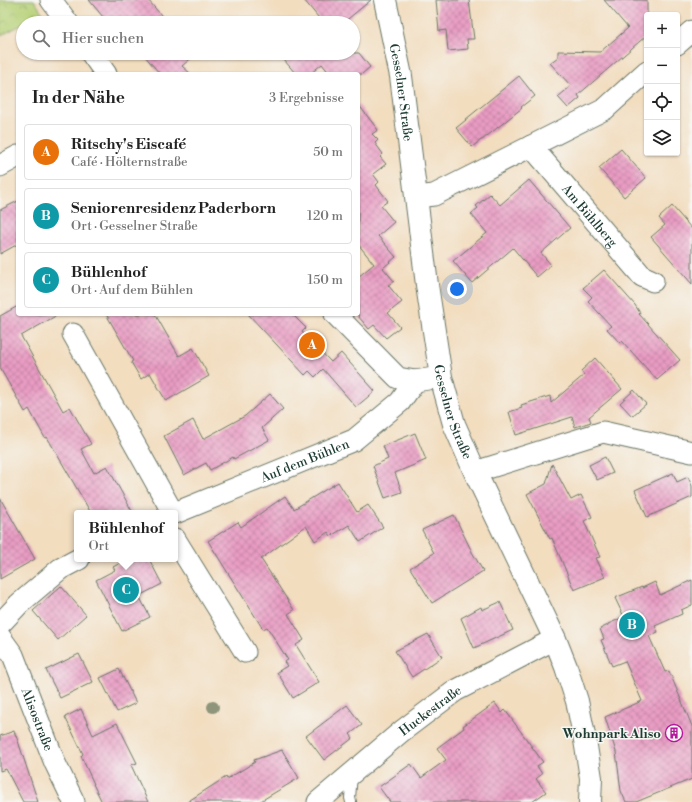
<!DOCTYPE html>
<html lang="de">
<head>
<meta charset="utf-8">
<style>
  :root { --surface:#fff; --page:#f2f2f2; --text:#222; --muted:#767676; --line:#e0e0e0; --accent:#1a73e8 }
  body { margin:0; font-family:"Libre Bodoni",serif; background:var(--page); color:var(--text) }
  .controls { position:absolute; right:12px; top:12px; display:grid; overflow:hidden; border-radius:4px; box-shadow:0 1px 3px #0004 }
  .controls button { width:36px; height:36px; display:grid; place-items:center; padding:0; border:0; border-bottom:1px solid var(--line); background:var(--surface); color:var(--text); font:20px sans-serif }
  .you { position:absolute; left:457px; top:289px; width:14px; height:14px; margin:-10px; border:3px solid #fff; border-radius:50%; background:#1a73e8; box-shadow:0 0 0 6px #1a73e833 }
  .badge { display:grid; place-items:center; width:26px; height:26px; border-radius:50%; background:var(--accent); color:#fff; font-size:13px; font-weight:700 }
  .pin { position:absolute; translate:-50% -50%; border:2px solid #fff; box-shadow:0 1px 4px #0006 }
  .popup { position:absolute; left:74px; top:510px; width:104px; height:52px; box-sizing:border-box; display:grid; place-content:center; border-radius:4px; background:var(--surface); filter:drop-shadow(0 1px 3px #0005); font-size:13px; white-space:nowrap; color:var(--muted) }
  .popup b { font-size:15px; color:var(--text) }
  .popup::after { content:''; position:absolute; left:50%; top:100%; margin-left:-8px; border:8px solid transparent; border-top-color:var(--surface) }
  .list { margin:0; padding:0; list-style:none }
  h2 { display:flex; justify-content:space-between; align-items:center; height:52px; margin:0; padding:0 16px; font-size:17px }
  h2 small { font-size:13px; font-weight:400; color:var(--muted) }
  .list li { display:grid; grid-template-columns:26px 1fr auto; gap:12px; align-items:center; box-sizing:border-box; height:56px; margin:0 8px 8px; padding:0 8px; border:1px solid var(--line); border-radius:4px }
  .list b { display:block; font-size:15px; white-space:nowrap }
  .list p { margin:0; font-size:13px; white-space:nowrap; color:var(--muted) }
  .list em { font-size:13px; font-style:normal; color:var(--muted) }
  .icon { flex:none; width:22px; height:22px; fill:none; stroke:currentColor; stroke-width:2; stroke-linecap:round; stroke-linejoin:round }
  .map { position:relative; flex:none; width:692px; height:802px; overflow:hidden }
  .search { position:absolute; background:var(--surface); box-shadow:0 1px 3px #0004; left:16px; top:16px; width:344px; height:44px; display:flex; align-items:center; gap:10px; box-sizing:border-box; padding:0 14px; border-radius:22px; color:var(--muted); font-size:15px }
  .panel { position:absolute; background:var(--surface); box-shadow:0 1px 3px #0004; left:16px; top:72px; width:344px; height:244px; border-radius:4px }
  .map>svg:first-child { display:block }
  .park { fill:url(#park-crowns); stroke:#6a8654 }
  .building { fill:url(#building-cross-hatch) }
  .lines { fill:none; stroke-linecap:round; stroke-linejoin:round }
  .service-casing { stroke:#697565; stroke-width:12 }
  .minor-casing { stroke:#697565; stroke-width:23 }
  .tertiary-casing { stroke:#697565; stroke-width:24 }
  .service { stroke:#fff; stroke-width:10 }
  .minor { stroke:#fff; stroke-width:21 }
  .tertiary { stroke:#fff; stroke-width:22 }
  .tree { fill:#8e957a }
  .labels { text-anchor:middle; stroke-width:3; stroke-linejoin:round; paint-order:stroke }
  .street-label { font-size:13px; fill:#1f3d34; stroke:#f6f6f2 }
  .poi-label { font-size:13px; font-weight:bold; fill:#1f3d34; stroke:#f6f6f2; text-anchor:end }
</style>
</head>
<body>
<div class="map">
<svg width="692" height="802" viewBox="0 0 692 802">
  <defs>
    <pattern id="park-crowns" width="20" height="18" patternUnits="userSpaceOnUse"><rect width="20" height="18" fill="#b6d075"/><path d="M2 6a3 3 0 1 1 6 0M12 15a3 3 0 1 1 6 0" fill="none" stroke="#93aa61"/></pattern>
    <pattern id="building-cross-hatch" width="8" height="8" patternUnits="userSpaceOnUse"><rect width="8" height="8" fill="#e99bc3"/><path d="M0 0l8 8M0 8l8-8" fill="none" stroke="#bc809f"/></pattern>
  </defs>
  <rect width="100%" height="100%" fill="#f6f6f2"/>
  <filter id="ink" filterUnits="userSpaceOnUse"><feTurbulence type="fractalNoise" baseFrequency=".025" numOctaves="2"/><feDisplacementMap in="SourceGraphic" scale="8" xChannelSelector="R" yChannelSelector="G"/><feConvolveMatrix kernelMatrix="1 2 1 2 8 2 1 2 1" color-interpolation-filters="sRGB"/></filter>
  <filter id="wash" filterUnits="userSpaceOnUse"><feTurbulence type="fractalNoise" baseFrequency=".012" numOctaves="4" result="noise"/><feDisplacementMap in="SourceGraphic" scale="16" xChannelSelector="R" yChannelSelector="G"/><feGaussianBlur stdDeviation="0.9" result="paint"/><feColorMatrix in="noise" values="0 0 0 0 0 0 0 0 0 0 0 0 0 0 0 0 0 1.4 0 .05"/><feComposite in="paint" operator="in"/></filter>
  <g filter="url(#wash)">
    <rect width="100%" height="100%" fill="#f2ddbf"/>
    <path class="park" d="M0 0H34L43 14 26 23H23V24L0 36Z"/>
    <g id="blocks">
      <path class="building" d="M89 0H148L168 23H108Z
        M304 0H371L343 23H323Z
        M436 0H469L474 39H467L468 49 448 51 446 30 439 31Z
        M604 0H647V35L578 95 580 98 568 108 558 97 571 86 550 63 558 57V51L600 52 628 28Z
        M147 53H197L182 66 191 74H160L144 55Z
        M278 53H359L370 67 362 74H330L322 64 310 74H296Z
        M519 76 535 96 521 107 522 108 482 140H481L472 147 456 128 466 120H465Z
        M358 104 378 130 372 134 378 140 375 143 383 154 380 157 386 164 373 174 379 182 376 185 388 201 381 206 394 222 378 236 396 257 383 268 394 281 388 285 402 302 388 313 400 327 386 338 374 325 369 329 358 316V277L374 264 358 244Z
        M621 149 646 178 624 197 599 168Z
        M529 180 570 228 541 253 551 265 537 277 513 248 472 283 453 261 487 233 471 214 478 208 476 206 490 194 500 205Z
        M18 201V244L0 254V210Z
        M672 206 692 229V284L651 237 665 225 659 218Z
        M604 270 635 305 640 313 639 314 680 360 657 380 622 341 620 343 607 329 611 326 588 301 592 297 583 288Z
        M18 306V314H59L21 336 63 411 70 407 91 444 81 449 94 473 107 466 133 513H91L47 437 45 438 29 409 25 412 0 368V316Z
        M106 314H155L179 356 193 348 209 376 166 401 150 373 141 379 131 362 133 361Z
        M248 314H292L306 328 302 332 331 362 341 353 375 391 356 407 323 369 315 377 309 371 305 375Z
        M595 358 622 389 589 417 591 422 575 427 572 417 516 435 509 412 522 408 521 405 550 396 551 403 584 375 581 371Z
        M634 390 646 404 632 416 620 403Z
        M270 394 283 409 262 428 269 440 234 459 233 457 210 470 206 463 184 475 164 436 193 420 203 439 245 416Z
        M415 433 426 460 395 473 402 492 385 498 373 466 388 459 383 446Z
        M605 457 613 473 597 480 589 465Z
        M552 464 571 500 581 495 592 517 584 521 600 557 596 558 605 577 574 590 552 538 550 539 527 494 546 484Z
        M673 473 677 482 688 477 692 486V497L647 517 635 490Z
        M338 482 357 512 368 505 383 527 360 542 349 525 331 536 328 532 315 541 306 526 261 559 294 610 288 614 304 640 296 645 319 682 293 698 277 672 287 666 284 662 288 660 267 627 263 629 208 541 238 522 241 527 285 496 294 509Z
        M0 498 35 559 0 579Z
        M454 515 472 552 483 571 432 603 410 568 434 553 422 530Z
        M128 559H149L162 584 139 596 150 617 122 631 96 580 115 570 113 567Z
        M692 580V605L681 610 682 614 655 626 658 632 649 636 665 672 669 671 692 726V779L636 802H626L621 791 616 752 605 717 642 701 625 661 612 666 601 640 604 639 600 629 608 625V624L624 617 615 598 642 587V588L655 582 660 595Z
        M61 586 86 615 58 640 33 611Z
        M500 602 513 630 474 648 461 618 481 607 482 610Z
        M428 634 442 657 412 677 395 651Z
        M79 654 93 682 60 698 46 670Z
        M119 669 136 703 117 712 100 678Z
        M495 703 502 713 505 710 543 762 537 766 542 774 536 779 546 792 532 802H390L379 787 411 764 421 778 446 760 437 748 464 728 463 726Z
        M347 705 362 725 350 734 353 738 324 760 306 736Z
        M81 709 93 735 117 723 137 763 131 765 148 802H102L93 784H94L81 756 83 754 65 717Z
        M14 731 18 741 38 802H23L6 769 0 771V736Z
        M282 750 299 778 259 802H187L226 777 227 779 255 762 254 760Z"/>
    </g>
  </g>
  <g filter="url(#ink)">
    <use href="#blocks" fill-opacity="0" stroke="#697565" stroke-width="1"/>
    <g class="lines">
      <g class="service-casing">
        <path id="service" d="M351 802 350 798 352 775"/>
      </g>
      <g class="minor-casing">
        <g id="minor">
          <path d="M51 0 68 23"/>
          <path d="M677 44 692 31"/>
          <path d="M91 53 106 74"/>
          <path id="s1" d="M531 146 642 276 653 281"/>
          <path d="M0 166 18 156"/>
          <path d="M416 197 434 195 605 109 647 71"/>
          <path d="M335 314 398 378 415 381 441 377"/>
          <path d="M73 334 173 513"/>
          <path d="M475 472 603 432 692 452"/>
          <path id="s2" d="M175 513 354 440 400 402 415 381"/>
          <path d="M175 539 245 652"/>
          <path d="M0 624 19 604 60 569 79 559"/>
          <path id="s3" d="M0 637 13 655 55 763 74 802"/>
          <path id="s4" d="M318 802 402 731 455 691 555 639"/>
        </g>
      </g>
      <g class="tertiary-casing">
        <g id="tertiary">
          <path id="s5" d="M385 0 401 76 427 285 441 377 454 424 475 472 555 639 566 667 577 701 585 740 591 778 590 802"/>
        </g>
      </g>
      <use href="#service" class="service"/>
      <use href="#minor" class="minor"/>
      <use href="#tertiary" class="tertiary"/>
    </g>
    <circle class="tree" cx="213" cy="707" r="6"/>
  </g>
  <defs>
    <g id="building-ring" transform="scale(0.9)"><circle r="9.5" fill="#f6f6f2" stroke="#b5179e" stroke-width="1.5"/><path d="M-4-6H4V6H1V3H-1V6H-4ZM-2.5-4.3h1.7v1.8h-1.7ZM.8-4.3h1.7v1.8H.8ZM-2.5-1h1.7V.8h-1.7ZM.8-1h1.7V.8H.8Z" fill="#b5179e"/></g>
  </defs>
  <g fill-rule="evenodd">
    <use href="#building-ring" x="674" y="733"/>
  </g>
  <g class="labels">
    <g class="street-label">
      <text dy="5" stroke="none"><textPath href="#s5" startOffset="94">Gesselner Straße</textPath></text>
      <text dy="5" stroke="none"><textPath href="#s1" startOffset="91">Am Bühlberg</textPath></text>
      <text dy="5" stroke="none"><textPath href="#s5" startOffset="418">Gesselner Straße</textPath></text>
      <text dy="5" stroke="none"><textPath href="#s2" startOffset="140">Auf dem Bühlen</textPath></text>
      <text dy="5" stroke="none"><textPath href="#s4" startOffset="145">Huckestraße</textPath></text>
      <text dy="5" stroke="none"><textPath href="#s3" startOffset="91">Alisostraße</textPath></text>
    </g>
    <g class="poi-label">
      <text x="661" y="738">Wohnpark Aliso</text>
    </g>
  </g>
</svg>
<div class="controls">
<button>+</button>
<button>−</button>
<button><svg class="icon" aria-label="locate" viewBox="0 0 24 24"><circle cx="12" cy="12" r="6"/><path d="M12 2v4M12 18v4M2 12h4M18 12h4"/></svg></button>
<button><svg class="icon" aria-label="layers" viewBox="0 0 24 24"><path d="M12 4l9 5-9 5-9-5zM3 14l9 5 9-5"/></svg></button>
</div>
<div class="you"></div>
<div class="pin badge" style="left:312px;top:345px;background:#e8710a">A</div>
<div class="pin badge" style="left:632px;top:625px;background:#0f9aa8">B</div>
<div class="pin badge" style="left:126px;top:590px;background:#0f9aa8">C</div>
<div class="popup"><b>Bühlenhof</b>Ort</div>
<div class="search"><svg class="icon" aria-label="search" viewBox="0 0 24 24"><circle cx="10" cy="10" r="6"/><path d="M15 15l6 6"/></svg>Hier suchen</div>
<section class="panel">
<h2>In der Nähe<small>3 Ergebnisse</small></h2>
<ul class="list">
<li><span class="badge" style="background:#e8710a">A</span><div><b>Ritschy's Eiscafé</b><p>Café · Hölternstraße</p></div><em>50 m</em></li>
<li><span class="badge" style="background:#0f9aa8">B</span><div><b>Seniorenresidenz Paderborn</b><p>Ort · Gesselner Straße</p></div><em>120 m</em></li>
<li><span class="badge" style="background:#0f9aa8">C</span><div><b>Bühlenhof</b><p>Ort · Auf dem Bühlen</p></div><em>150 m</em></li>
</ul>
</section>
</div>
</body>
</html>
